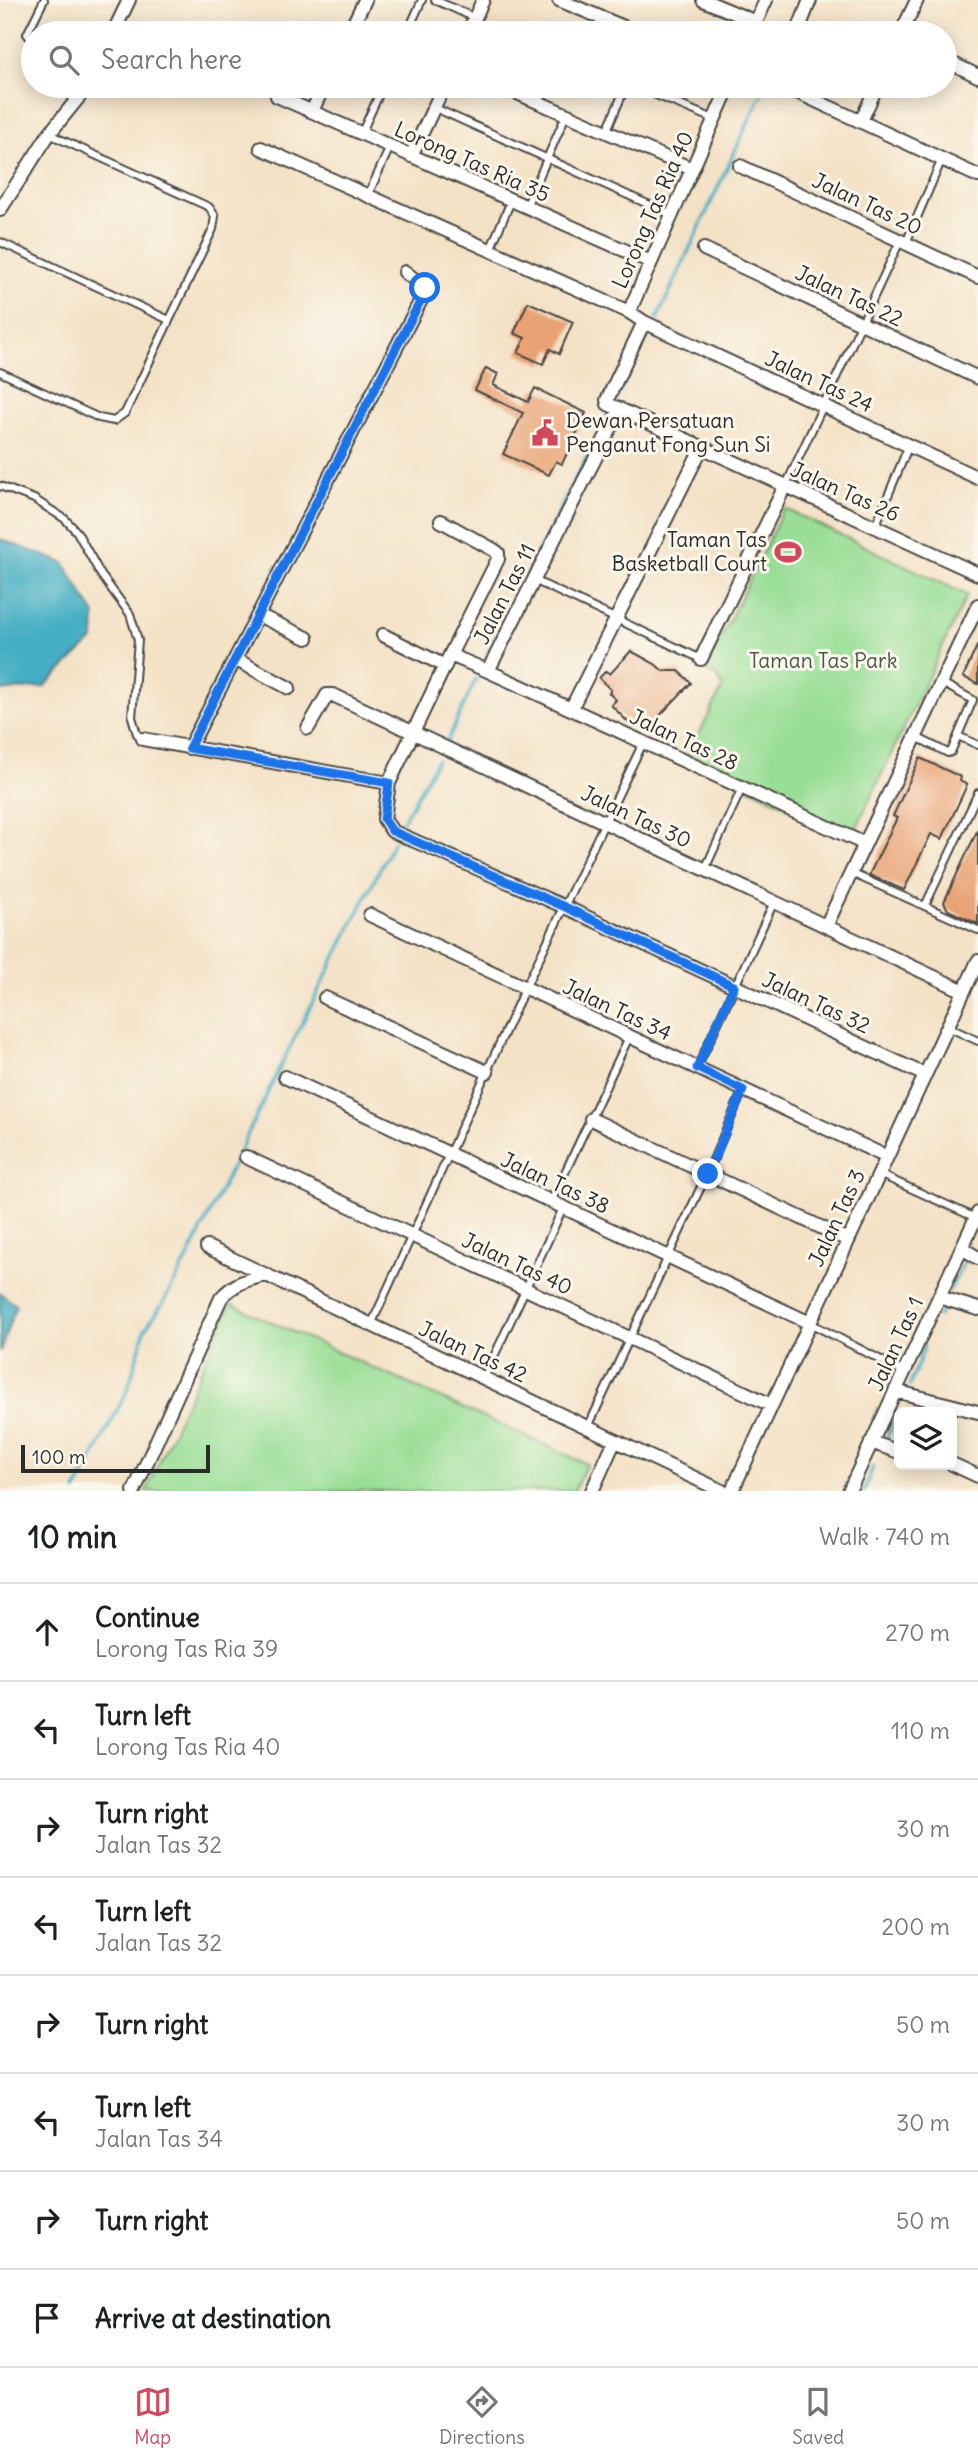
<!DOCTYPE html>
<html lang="en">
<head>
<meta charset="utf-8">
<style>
  :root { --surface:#fff; --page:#f6f6f6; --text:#202124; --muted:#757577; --line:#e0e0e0; --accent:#d1495b }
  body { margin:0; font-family:Delius,sans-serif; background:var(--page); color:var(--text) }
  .controls { position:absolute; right:21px; bottom:21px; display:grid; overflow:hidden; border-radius:10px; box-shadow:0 4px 18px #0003 }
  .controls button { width:63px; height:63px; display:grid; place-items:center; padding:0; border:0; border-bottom:2px solid var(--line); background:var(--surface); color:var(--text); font:35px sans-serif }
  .scale { position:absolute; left:21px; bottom:18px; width:189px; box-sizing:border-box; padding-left:7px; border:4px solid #2b2b2b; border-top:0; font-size:19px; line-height:24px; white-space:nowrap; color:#2b2b2b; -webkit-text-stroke:5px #fbf7ec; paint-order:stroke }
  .stop { position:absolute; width:21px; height:21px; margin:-16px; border:5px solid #1a73e8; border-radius:50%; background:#fff }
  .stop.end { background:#1a73e8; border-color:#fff; box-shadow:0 2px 7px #0008 }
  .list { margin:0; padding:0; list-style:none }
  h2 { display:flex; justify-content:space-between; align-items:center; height:91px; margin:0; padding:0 28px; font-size:30px }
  h2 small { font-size:23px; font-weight:400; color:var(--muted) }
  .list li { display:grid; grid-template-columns:46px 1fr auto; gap:21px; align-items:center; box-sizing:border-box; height:98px; padding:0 28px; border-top:2px solid var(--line) }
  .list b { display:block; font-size:26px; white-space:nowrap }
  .list p { margin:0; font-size:23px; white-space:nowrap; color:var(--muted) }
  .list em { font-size:23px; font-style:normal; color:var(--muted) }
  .icon { flex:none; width:38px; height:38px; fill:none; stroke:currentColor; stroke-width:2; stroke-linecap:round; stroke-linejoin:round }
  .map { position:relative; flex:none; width:978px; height:1491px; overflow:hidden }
  .search { position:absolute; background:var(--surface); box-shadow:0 4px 18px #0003; left:21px; right:21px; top:21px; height:77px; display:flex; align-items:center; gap:18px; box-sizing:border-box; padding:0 24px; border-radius:38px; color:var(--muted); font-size:26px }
  .sheet { height:875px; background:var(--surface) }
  nav { display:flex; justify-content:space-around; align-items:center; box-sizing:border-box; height:98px; border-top:2px solid var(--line); background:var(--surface); font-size:19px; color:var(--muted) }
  nav a { display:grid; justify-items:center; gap:4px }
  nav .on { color:var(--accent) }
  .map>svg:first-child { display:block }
  .green { fill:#99de96; stroke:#628460; stroke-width:2 }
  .water { fill:#45aec4; stroke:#386c78; stroke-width:2 }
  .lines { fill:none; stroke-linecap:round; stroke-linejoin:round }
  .stream { stroke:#45aec4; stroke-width:3.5 }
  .building { fill:#e9a273 }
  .lane-casing { stroke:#494642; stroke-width:10 }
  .street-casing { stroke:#494642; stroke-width:16 }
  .lane { stroke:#fff; stroke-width:6 }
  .street { stroke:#fff; stroke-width:12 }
  .route { stroke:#1a73e8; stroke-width:9 }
  .labels { text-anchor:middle; stroke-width:6; stroke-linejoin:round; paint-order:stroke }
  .street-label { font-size:21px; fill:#2b2b2b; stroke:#fbf7ec }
  .poi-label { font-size:21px; fill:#2b2b2b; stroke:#fbf7ec; text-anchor:start }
  .park-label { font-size:21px; fill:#465846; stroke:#fbf7ec }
</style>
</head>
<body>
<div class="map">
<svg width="978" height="1491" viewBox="0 0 978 1491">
  <rect width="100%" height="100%" fill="#fbf7ec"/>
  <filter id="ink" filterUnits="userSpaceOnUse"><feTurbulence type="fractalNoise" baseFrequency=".0143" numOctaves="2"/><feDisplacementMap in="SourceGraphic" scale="14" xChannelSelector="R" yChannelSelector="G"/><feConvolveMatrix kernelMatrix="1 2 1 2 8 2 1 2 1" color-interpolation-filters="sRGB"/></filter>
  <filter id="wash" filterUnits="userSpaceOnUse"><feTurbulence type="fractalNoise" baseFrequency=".00686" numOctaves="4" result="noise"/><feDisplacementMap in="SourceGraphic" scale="28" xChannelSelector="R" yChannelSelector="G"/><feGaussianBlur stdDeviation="1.57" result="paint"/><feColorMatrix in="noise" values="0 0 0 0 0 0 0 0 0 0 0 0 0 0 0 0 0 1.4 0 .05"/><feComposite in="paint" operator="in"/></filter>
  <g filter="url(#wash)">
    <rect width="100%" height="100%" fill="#f4e2c7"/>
    <path class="green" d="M784 508 967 595 852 837 687 758 723 687 716 675 705 671Z
      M231 1304 587 1464 574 1491H146Z"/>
    <path class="water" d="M0 539 64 563 95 615 94 639 44 687 0 691Z
      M0 1293 16 1305 0 1352Z"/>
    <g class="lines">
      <path class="stream" d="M788 33 803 0
        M657 319 765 86
        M615 400 650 332
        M486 657 609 412
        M446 744 476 679
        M403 821 437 760
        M950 1290 967 1255
        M939 1316 945 1303
        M910 1385 924 1347
        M887 1437 898 1413
        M76 1491 128 1389 145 1329 162 1305 188 1258 283 1061 394 841
        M864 1491 873 1467"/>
    </g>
    <g id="blocks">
      <path class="building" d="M528 302 573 322 559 354 550 349 543 364 518 353 525 338 514 333Z
        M486 368 498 374 493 385 528 402 535 388 586 413 562 464 556 461 549 475 503 454 523 413 475 390Z
        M978 644V684L963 677Z
        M631 651 655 664 663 671H679L691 683 647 729 639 720 633 727 611 705 616 700 609 693 611 690 599 678 606 671 610 674Z
        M920 758 961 777 960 781 967 785 942 839 931 834 904 890 869 875 897 818 893 816Z
        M978 829V924L948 910 944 902Z"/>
    </g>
  </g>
  <g filter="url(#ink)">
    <use href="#blocks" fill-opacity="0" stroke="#494642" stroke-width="2"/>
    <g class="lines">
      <g class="lane-casing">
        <path id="lane" d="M435 0 475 18
          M407 33 422 0
          M33 42 27 34 44 0
          M634 86 714 119
          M433 107 672 215
          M607 130 626 86
          M361 134 383 86
          M368 195 390 147
          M526 207 566 115
          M0 242 169 320
          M906 243 942 159
          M490 250 511 201
          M0 372 99 418 114 421 125 413 213 229 215 216 209 207 49 134
          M786 485 900 241
          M0 486 34 499 65 519 77 532 101 575 130 614 138 640 132 717 137 734 143 739
          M875 527 909 445
          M534 580 701 659
          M958 736 978 745
          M916 737 948 753 951 752 973 700 942 683
          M705 869 742 788
          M851 873 978 930
          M925 906 978 793
          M948 1027 978 1041
          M697 1068 774 902
          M879 1174 976 1218
          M551 1202 629 1037
          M810 1323 904 1372
          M371 1325 525 988 643 743
          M484 1378 563 1208
          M588 1427 707 1174 743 1090"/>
      </g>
      <g class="street-casing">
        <path id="street" d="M559 0 638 33
          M703 0 756 22
          M113 33 129 0
          M349 33 365 0
          M468 33 483 0
          M751 33 766 0
          M797 33 810 0
          M901 33 917 0
          M945 60 978 76
          M501 86 692 169
          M784 86 978 176
          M277 96 651 262
          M312 111 324 86
          M861 121 877 86
          M261 148 629 312 644 322 607 400 608 404 978 574
          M411 156 444 86
          M740 166 978 277
          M0 210 49 134 88 86
          M704 249 978 378
          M629 312 729 86
          M644 322 978 478
          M620 409 488 671 450 655 389 783 384 819 392 831 565 907 925 1075
          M441 521 494 550 498 553V559L450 655
          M258 615 307 638
          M383 635 445 666
          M235 659 289 688
          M701 659 785 486
          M488 671 865 844
          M571 709 702 447
          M308 728 327 695H333L964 991
          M143 739 389 783
          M189 748 423 296 425 288 405 272
          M370 915 887 1157
          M826 926 978 605
          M325 998 487 1072
          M285 1077 810 1323
          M591 1119 848 1240
          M246 1157 771 1405
          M207 1247 722 1491
          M962 1248 978 1258
          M939 1297 978 1309
          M895 1391 978 1412
          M871 1442 899 1452
          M952 1464 978 1476
          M134 1491 221 1298C234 1283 248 1279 267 1275
          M592 1491 615 1440
          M732 1491 978 961
          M849 1491 978 1213"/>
      </g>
      <use href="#lane" class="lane"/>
      <use href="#street" class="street"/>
    </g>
  </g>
  <g class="lines" filter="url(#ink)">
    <path class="route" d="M425 288 423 296 189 748 389 783 384 819 392 831 565 907 734 986 697 1068 743 1090 708 1174"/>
  </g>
  <defs>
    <g id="civic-bare" transform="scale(2.1)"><path d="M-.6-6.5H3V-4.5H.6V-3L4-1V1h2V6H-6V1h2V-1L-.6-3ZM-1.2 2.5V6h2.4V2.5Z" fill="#d1495b" stroke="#fbf7ec" stroke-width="2.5" paint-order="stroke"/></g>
    <g id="stadium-bare" transform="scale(2.1)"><path d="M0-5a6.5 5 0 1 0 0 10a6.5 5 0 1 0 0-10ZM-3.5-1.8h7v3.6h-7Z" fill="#d1495b" stroke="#fbf7ec" stroke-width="2.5" paint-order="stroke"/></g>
  </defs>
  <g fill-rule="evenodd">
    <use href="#civic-bare" x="545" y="433"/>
    <use href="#stadium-bare" x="788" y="552"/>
  </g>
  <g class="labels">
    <g class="street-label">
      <text transform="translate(472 162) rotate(24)" y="7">Lorong Tas Ria 35</text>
      <text transform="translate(867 204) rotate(25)" y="7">Jalan Tas 20</text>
      <text transform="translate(653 210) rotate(-66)" y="7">Lorong Tas Ria 40</text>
      <text transform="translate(849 296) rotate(25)" y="7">Jalan Tas 22</text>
      <text transform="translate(819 382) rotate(25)" y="7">Jalan Tas 24</text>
      <text transform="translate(845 492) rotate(24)" y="7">Jalan Tas 26</text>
      <text transform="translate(505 594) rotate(-63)" y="7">Jalan Tas 11</text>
      <text transform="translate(684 740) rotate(25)" y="7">Jalan Tas 28</text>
      <text transform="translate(636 817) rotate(25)" y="7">Jalan Tas 30</text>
      <text transform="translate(816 1003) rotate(25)" y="7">Jalan Tas 32</text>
      <text transform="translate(617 1010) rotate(25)" y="7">Jalan Tas 34</text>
      <text transform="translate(555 1183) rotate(25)" y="7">Jalan Tas 38</text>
      <text transform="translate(837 1218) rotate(-65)" y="7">Jalan Tas 3</text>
      <text transform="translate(517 1264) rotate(25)" y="7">Jalan Tas 40</text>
      <text transform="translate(896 1344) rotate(-65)" y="7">Jalan Tas 1</text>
      <text transform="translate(473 1352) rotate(25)" y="7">Jalan Tas 42</text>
    </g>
    <g class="poi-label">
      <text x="566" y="428">Dewan Persatuan<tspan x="566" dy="24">Penganut Fong Sun Si</tspan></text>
      <text x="767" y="547" text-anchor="end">Taman Tas<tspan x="767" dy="24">Basketball Court</tspan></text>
    </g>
    <g class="park-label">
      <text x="823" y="668">Taman Tas Park</text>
    </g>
  </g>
</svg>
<div class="controls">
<button><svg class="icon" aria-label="layers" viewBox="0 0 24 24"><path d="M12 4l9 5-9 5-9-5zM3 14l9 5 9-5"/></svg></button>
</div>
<div class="scale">100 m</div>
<div class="stop" style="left:425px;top:288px"></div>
<div class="stop end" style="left:708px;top:1174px"></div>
<div class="search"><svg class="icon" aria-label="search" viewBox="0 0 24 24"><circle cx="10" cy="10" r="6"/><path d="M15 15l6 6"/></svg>Search here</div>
</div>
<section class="sheet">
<h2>10 min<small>Walk · 740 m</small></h2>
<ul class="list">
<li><svg class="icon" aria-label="ahead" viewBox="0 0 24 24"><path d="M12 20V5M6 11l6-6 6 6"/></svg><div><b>Continue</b><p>Lorong Tas Ria 39</p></div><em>270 m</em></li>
<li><svg class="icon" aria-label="left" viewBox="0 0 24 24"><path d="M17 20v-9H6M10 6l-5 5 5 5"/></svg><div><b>Turn left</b><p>Lorong Tas Ria 40</p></div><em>110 m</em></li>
<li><svg class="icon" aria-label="right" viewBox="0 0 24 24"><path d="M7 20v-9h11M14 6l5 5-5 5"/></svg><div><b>Turn right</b><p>Jalan Tas 32</p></div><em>30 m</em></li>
<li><svg class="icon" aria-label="left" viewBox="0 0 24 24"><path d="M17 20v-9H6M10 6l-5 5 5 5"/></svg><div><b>Turn left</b><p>Jalan Tas 32</p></div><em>200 m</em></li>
<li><svg class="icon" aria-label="right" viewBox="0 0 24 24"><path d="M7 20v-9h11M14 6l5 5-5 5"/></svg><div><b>Turn right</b></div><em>50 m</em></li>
<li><svg class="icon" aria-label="left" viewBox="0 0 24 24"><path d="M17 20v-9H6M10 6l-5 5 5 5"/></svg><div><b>Turn left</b><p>Jalan Tas 34</p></div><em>30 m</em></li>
<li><svg class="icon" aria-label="right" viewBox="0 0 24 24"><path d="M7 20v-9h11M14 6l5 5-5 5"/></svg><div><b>Turn right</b></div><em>50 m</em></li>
<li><svg class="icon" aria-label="arrive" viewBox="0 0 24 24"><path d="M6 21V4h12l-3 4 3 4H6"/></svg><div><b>Arrive at destination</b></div></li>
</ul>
</section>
<nav>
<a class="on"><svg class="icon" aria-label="map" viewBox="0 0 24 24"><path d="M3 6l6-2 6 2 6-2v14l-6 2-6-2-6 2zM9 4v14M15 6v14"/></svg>Map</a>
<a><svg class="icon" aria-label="directions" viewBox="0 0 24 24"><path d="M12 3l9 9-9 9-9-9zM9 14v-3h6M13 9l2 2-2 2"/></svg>Directions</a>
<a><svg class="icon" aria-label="saved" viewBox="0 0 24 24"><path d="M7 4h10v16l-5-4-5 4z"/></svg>Saved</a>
</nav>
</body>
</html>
